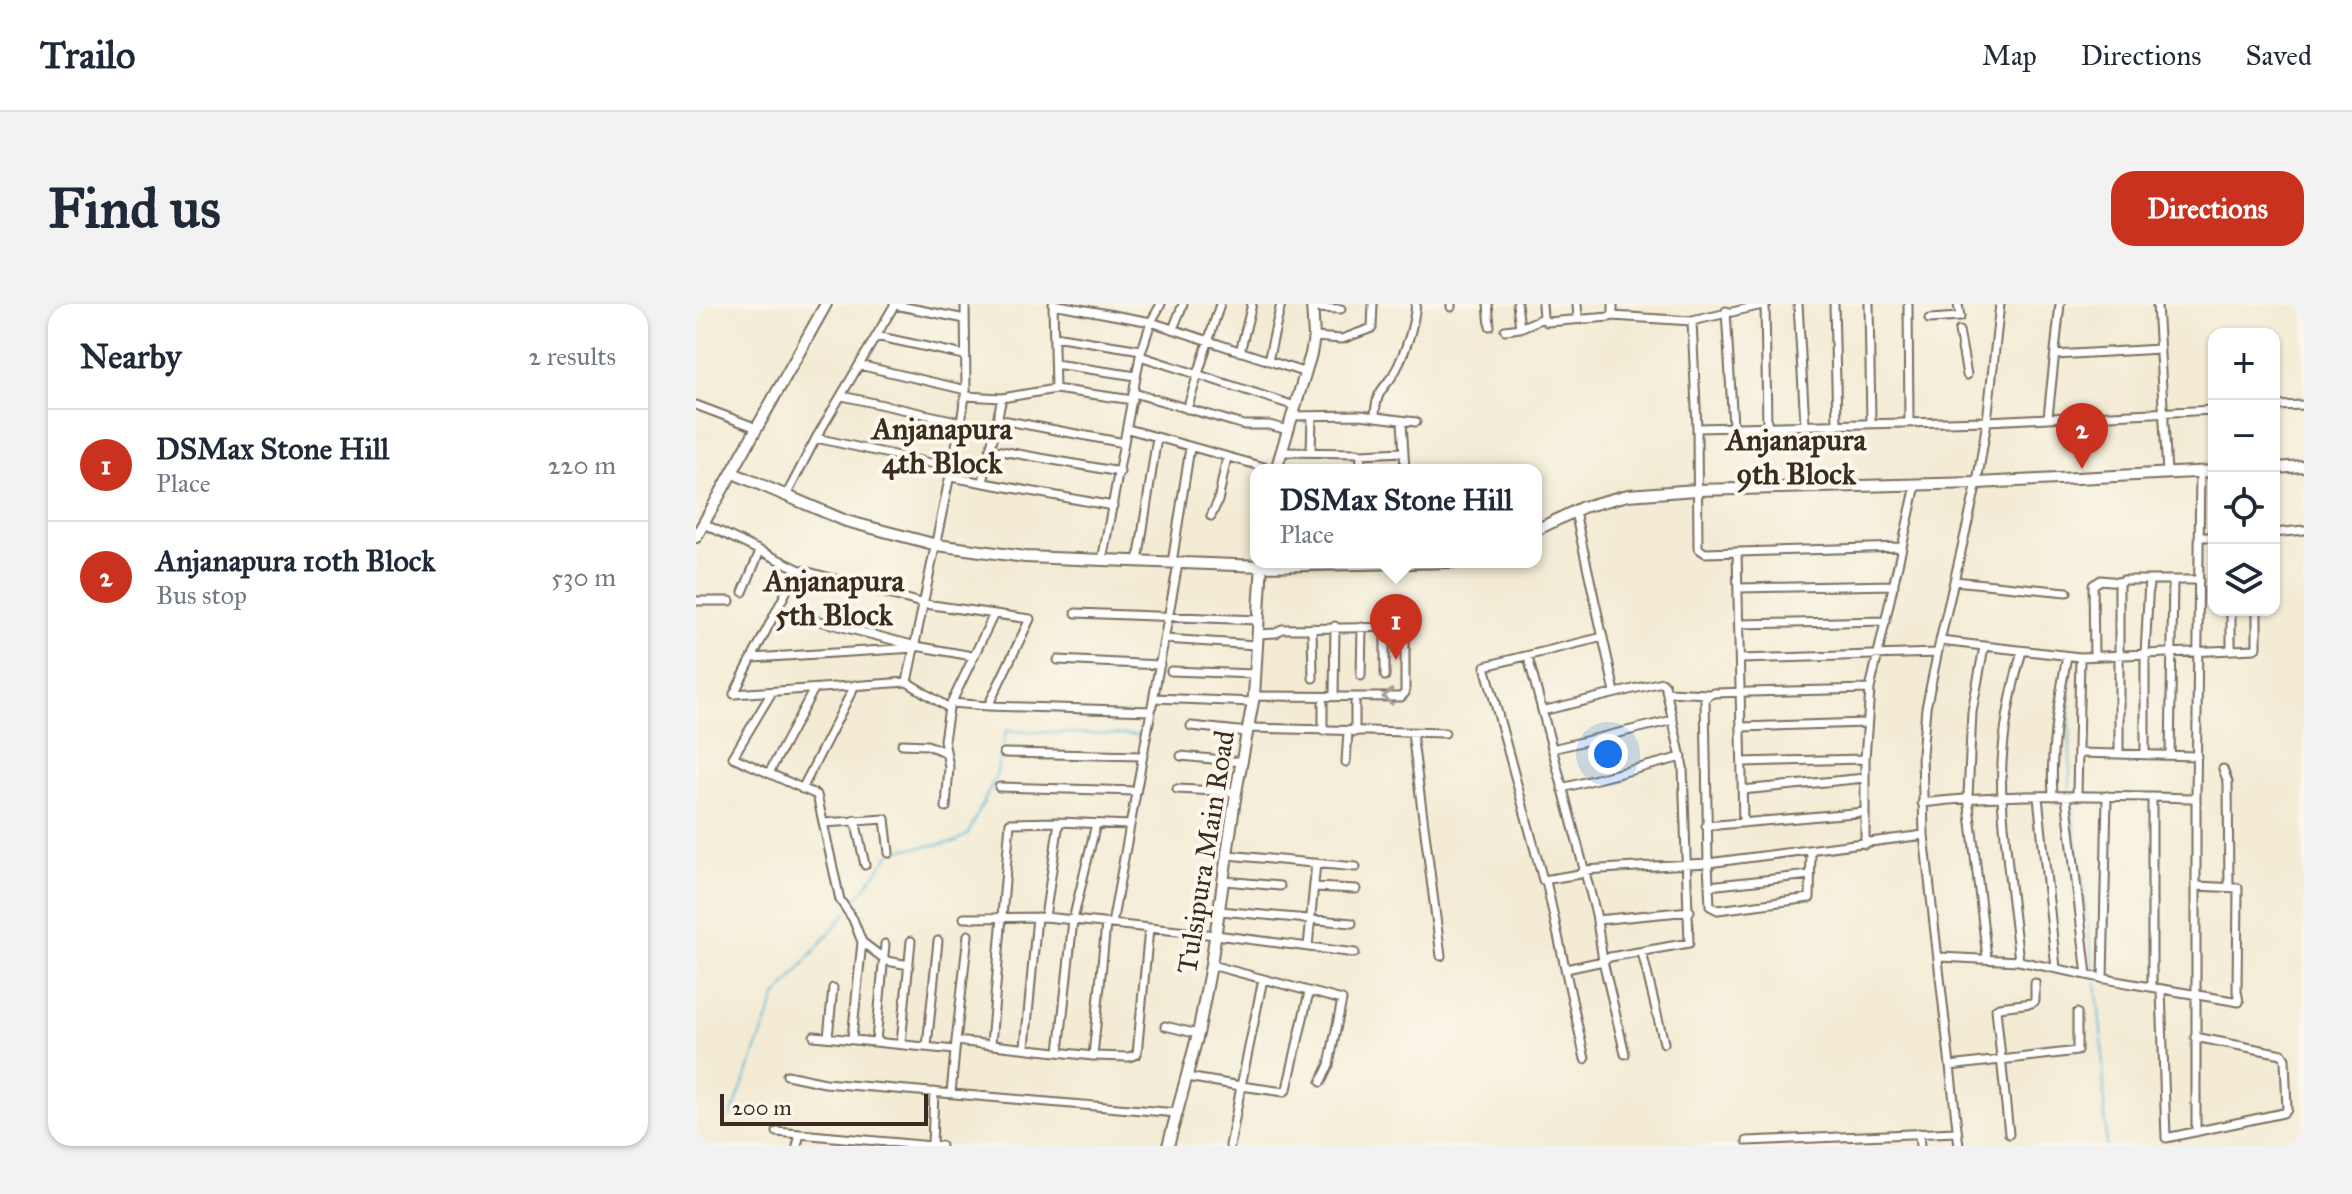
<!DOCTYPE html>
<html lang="en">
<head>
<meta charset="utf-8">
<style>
  :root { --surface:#fff; --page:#f2f2f3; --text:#1f2937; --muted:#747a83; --line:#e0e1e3; --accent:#c8321e }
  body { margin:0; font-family:"IM FELL Great Primer",serif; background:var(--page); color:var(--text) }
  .controls { position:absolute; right:24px; top:24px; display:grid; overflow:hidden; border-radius:16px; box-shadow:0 2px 6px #0004 }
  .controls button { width:72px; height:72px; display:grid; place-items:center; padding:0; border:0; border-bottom:2px solid var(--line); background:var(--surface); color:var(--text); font:40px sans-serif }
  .scale { position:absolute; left:24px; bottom:20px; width:208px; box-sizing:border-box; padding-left:8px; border:4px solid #3b2a1e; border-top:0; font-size:22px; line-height:28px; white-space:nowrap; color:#3b2a1e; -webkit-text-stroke:6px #fbf7ec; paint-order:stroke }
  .you { position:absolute; left:912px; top:450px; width:28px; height:28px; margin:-20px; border:6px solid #fff; border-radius:50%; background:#1a73e8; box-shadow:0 0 0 12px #1a73e833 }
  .badge { display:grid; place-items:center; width:52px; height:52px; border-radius:50%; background:var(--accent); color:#fff; font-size:26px; font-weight:700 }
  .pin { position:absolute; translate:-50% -66px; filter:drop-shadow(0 2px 4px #0008) }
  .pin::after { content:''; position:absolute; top:42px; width:28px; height:24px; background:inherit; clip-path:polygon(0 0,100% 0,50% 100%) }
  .popup { position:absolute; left:554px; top:160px; width:292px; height:104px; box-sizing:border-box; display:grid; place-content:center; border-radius:16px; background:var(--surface); filter:drop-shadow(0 2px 6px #0005); font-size:26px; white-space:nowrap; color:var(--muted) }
  .popup b { font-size:30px; color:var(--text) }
  .popup::after { content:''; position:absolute; left:50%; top:100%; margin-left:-16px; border:16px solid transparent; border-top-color:var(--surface) }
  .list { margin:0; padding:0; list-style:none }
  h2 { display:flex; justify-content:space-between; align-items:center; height:104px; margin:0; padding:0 32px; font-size:34px }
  h2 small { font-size:26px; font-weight:400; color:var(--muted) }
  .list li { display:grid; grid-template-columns:52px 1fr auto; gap:24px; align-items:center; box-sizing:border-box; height:112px; padding:0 32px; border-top:2px solid var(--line) }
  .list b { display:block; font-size:30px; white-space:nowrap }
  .list p { margin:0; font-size:26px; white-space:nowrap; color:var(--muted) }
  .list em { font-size:26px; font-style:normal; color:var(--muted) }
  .icon { flex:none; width:44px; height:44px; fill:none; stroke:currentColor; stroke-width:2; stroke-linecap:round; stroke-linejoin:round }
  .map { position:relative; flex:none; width:1608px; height:842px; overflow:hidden; border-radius:24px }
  header { display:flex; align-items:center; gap:48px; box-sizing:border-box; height:112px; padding:0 40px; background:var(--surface); border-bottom:2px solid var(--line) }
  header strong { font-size:38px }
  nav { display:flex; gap:44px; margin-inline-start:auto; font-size:28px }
  .intro { display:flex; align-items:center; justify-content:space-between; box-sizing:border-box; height:192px; padding:0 48px }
  h1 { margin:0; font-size:56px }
  .button { padding:20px 36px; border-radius:24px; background:var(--accent); color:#fff; font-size:28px; font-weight:700 }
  main { display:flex; gap:48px; padding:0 48px }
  aside { flex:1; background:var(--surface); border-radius:24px; box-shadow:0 2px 6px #0004 }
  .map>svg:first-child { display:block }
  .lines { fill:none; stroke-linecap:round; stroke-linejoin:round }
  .stream { stroke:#5bb8d9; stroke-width:2 }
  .street-casing { stroke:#7b6e5e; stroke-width:11 }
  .secondary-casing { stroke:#7b6e5e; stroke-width:14 }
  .street { stroke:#fff; stroke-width:7 }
  .secondary { stroke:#fff; stroke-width:10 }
  .oneway { stroke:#a79f9a }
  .labels { text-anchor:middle; stroke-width:8; stroke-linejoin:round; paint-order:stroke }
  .street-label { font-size:28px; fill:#3b2a1e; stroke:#fbf7ec }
  .neighbourhood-label { font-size:30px; font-weight:bold; fill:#3b2a1e; stroke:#fbf7ec }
</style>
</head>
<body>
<header>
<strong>Trailo</strong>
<nav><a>Map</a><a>Directions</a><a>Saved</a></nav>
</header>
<div class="intro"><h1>Find us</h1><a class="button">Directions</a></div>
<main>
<aside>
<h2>Nearby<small>2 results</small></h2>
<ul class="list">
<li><span class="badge">1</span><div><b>DSMax Stone Hill</b><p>Place</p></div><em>220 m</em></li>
<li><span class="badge">2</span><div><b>Anjanapura 10th Block</b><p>Bus stop</p></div><em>530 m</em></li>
</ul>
</aside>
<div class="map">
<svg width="1608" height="842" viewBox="0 0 1608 842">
  <rect width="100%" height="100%" fill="#fbf7ec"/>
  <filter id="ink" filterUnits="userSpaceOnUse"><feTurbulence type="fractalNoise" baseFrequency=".0125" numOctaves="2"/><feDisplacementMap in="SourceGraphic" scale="16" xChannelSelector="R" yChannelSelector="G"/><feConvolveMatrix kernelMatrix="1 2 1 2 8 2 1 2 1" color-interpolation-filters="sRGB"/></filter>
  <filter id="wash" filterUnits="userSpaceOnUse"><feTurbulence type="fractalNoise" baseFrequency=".006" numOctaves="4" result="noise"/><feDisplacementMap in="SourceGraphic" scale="32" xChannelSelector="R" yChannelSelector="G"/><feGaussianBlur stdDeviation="1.8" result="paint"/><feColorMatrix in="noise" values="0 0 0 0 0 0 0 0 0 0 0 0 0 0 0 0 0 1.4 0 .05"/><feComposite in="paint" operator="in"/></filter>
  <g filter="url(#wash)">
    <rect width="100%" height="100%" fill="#f3ebd4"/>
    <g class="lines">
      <path class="stream" d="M1374 488V357
        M1374 495 1399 670
        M154 604 196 547 259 538 272 530 300 472 310 427 444 431
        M1400 677 1406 736 1410 842
        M35 812 80 693 150 609"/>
    </g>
  </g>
  <g filter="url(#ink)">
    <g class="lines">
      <g class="street-casing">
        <path id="street" d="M357 0 455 18 610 69
          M755 0V3
          M792 0 794 22
          M821 0 824 24
          M846 0 847 14 851 18 914 13 917 10V0
          M881 0 882 14
          M1069 0 1071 121
          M1102 0 1109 120
          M1138 0 1141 119
          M1173 0 1175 118
          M1212 0 1213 117
          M1461 0 1471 169
          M199 1 269 15
          M617 4 645 5
          M1030 7 1037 122
          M916 12 996 17 1071 0
          M1233 15 1264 13 1262 0
          M996 17 1001 124 1002 244 1009 249 1206 243
          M477 25 487 0
          M809 26 824 24 847 14
          M1263 27 1271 71
          M180 32 268 51
          M358 32 445 46
          M618 33 646 35 676 24 677 0
          M544 48 556 0
          M1359 51 1464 45
          M444 52 599 102
          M572 57 585 0
          M359 60 440 72
          M163 61 270 86
          M359 85 437 96
          M438 89 548 121H573L592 126
          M146 92 265 118
          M269 92 306 94 359 85 357 0
          M0 101 61 124
          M1578 102 1608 101
          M491 105 524 0
          M595 112 664 111 720 118
          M679 113C680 81 691 86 702 62 711 43 718 21 720 0
          M1352 113 1364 0
          M301 115 428 139
          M706 118 709 166
          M1001 124 1291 117 1518 106
          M432 125 579 166
          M120 134 257 164
          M294 145 424 168
          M585 148 662 149 665 152 664 166
          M615 148 616 112
          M664 150 708 148
          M255 173 417 202
          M287 178 306 94
          M91 190 120 134 199 0
          M879 208 919 388
          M515 212 522 197 531 153
          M8 220 102 265 229 300 334 315 292 402 455 407
          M1578 229 1608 226
          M1503 233H1518
          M1041 248 1047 519
          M406 257 444 52 455 18 465 0
          M442 258 461 133
          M476 259 494 144
          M102 265 56 354 219 344
          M1258 277 1371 288
          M1042 284 1198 281
          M47 288 64 247
          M0 297H34
          M81 306 220 342 276 352
          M380 309 562 316
          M1043 320 1190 317
          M689 323V372
          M616 324 617 374
          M907 333 789 362 847 576 884 570 887 566 1012 559 1014 602 1022 606 1114 594 1115 546
          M469 335 560 341
          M1244 337 1384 353 1558 345 1561 343V306
          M1288 343 1276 408 1272 493 1291 654
          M1535 346V306
          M1398 352 1397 281 1405 276 1424 278
          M832 353 900 610 907 657 929 750
          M1045 355 1241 349
          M362 356 464 361
          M475 367 559 370
          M665 372 666 323
          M211 378 265 118 270 86 269 0
          M1174 385 1017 389 1009 394 1012 559 1228 531
          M76 388 37 453 121 491 144 596 157 615 166 638
          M971 388 1013 390
          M38 390 211 378 253 404
          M38 390 56 354
          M558 392 705 393 709 389V323L586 325 580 329 561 330
          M638 393 639 322
          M458 394 557 398
          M255 399 292 402
          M846 407 966 378 969 381 987 463 993 639 914 653 907 657 870 665
          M495 422 552 428
          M1045 423 1170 419
          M553 424 749 429
          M627 427V399
          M659 428V399
          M716 429 745 652
          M206 440 231 441 249 448
          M856 445 977 416
          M308 449 446 452
          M1382 449 1501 452
          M1423 450V279L1427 276H1503
          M1449 450V350L1453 277
          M1474 451 1477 278
          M485 452 547 458
          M650 458 652 428
          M1046 458 1169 455
          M1527 465 1532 478 1533 583
          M73 469 118 385
          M303 483 440 487
          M866 484 986 453
          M106 485 159 381
          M481 485 540 488
          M1046 486 1169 474
          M1381 491 1384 353
          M1357 492C1354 441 1362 402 1371 352
          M1370 492 1391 671
          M1342 493 1360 664
          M1226 499C1317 488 1408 492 1500 494
          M250 503 253 463 248 436 253 404 298 310
          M159 516 169 561
          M128 519 189 515 193 549
          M1010 522 1169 508
          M1169 540V455L1174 385 1220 181
          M531 551 660 563
          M529 577 584 582
          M850 577 889 755
          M1013 582 1114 571
          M618 583 660 585
          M524 607 656 619
          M349 613 363 518
          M268 614 349 613 520 631 659 649
          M901 616 994 607
          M416 620 482 260
          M612 643 620 559
          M946 648 968 739
          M1244 653 1323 657 1425 678 1543 698 1541 687 1542 584 1500 582
          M1323 657C1317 603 1309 547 1306 493 1303 444 1313 394 1326 347
          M515 661 646 696 633 761 625 778
          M1407 675 1411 492
          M1456 683V493
          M1465 685 1470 834 1587 809 1591 806 1589 755 1586 750 1499 733
          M469 722 502 730
          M118 732 259 746
          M132 733 137 684
          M156 734 166 638 191 657 213 661
          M180 737 189 640
          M260 737 272 631
          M205 739 215 637
          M295 740 314 519 363 518 434 521
          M231 742 242 637
          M329 743 341 613
          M363 748 377 616 400 520
          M397 752 433 753 441 750 453 625
          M1254 762 1381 747V709
          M91 771 129 779 481 809
          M491 773 545 782 567 675
          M238 788 236 841 245 842
          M255 789 260 737 397 752 410 620
          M81 828 104 830
          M1500 828V494L1504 167
          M1223 829 1224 842
          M1313 830 1300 705 1303 703 1336 699 1339 697V679
          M1051 837 1261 828
          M101 842 104 830 236 842
          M534 842 545 782 588 788 591 785 613 688
          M1263 842 1228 531 1226 450 1230 404 1244 337 1281 179 1291 117 1304 0"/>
      </g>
      <g class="secondary-casing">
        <path id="secondary" d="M1578 164 1608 162
          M580 166 615 50 618 33 616 0
          M37 169 150 217 241 241 329 253 566 262 758 258
          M840 226 887 203 932 191 1000 186 1281 179 1518 167
          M0 233 130 0
          M472 842 502 730 515 661 540 488 558 392 566 258"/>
      </g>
      <use href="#street" class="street"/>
      <use href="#secondary" class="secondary"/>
    </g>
    <defs><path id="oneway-chevron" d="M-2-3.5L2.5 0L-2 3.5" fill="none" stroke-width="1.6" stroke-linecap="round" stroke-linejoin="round" transform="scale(2)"/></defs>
    <use class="oneway" href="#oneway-chevron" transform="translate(692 393) rotate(179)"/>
  </g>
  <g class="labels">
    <g class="street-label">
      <text transform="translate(509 548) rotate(-81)" y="10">Tulsipura Main Road</text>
    </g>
    <g class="neighbourhood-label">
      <text x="246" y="135">Anjanapura<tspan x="246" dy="34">4th Block</tspan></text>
      <text x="1100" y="146">Anjanapura<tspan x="1100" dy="34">9th Block</tspan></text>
      <text x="138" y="287">Anjanapura<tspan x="138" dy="34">5th Block</tspan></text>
    </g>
  </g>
</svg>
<div class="controls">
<button>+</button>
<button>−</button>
<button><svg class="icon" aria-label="locate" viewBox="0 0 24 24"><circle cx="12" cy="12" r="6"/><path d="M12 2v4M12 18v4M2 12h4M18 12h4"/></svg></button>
<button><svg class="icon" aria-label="layers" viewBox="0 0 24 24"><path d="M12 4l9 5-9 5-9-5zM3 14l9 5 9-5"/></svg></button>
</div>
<div class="scale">200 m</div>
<div class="you"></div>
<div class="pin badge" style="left:700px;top:356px">1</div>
<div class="popup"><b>DSMax Stone Hill</b>Place</div>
<div class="pin badge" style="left:1386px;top:165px">2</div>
</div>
</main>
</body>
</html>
